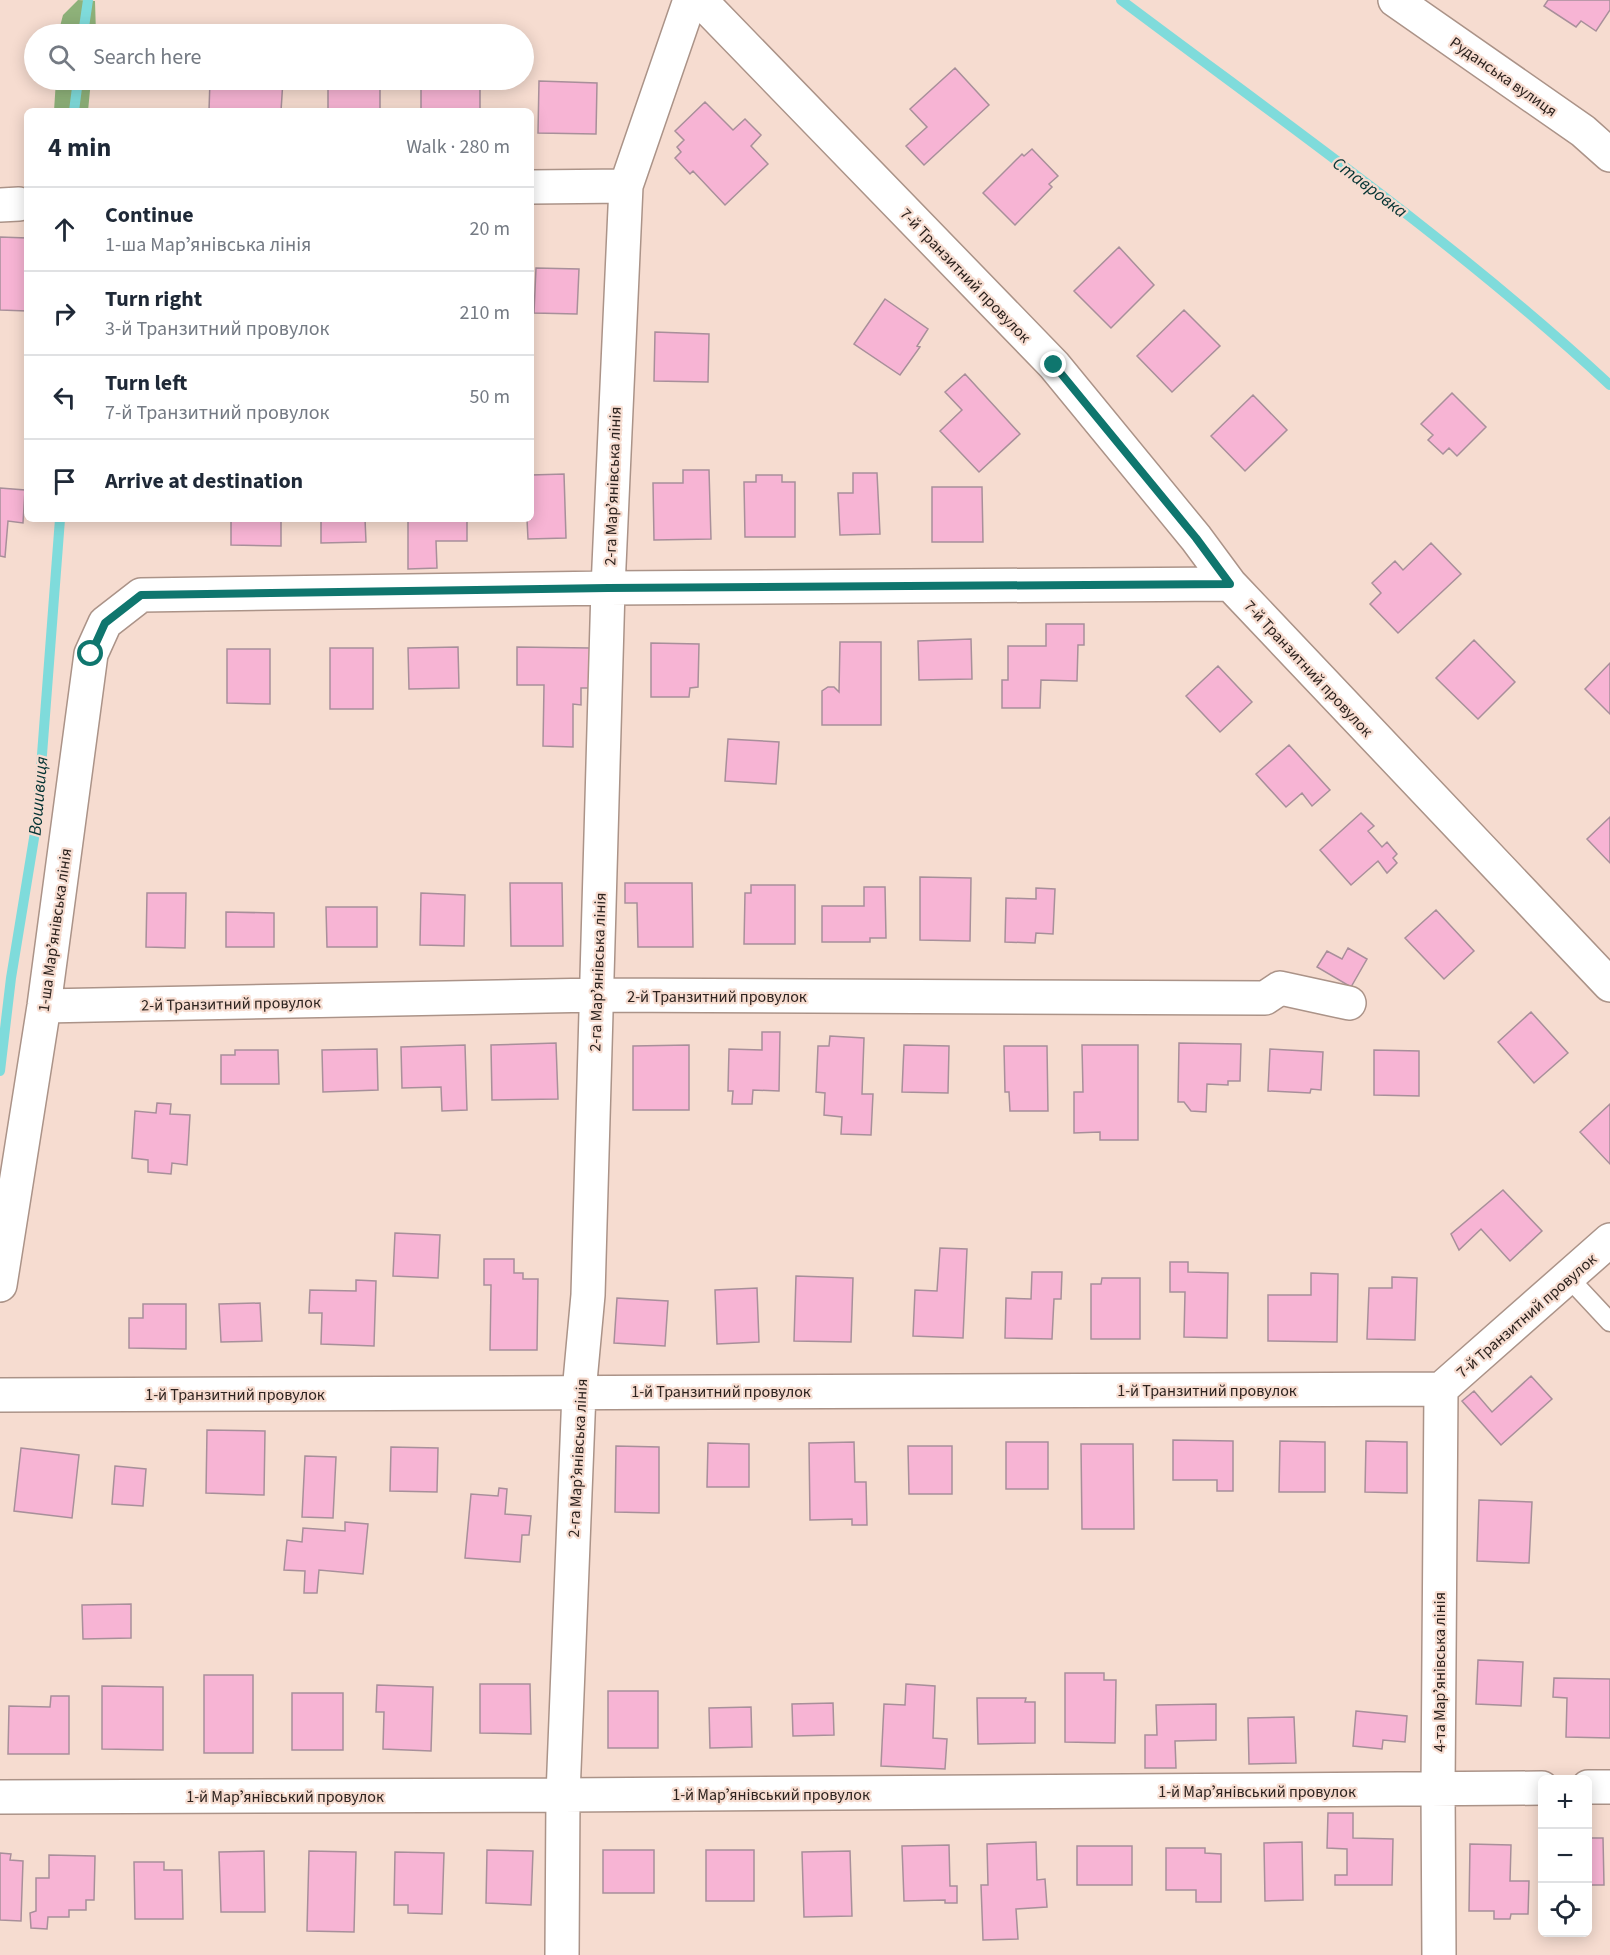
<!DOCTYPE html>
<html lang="en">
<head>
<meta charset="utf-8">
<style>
  :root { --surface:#fff; --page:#f2f2f3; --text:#1f2937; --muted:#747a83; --line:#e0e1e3 }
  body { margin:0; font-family:"Source Sans 3",sans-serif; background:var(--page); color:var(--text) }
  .controls { position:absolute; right:18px; bottom:18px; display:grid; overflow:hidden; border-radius:9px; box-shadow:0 3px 15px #0003 }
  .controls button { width:54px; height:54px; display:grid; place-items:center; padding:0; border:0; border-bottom:2px solid var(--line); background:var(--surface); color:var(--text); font:30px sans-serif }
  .stop { position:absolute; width:18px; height:18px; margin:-14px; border:4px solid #0f766e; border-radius:50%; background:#fff }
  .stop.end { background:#0f766e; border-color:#fff; box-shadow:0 2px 6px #0008 }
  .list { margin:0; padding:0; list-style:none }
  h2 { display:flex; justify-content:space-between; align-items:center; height:78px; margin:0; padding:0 24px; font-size:26px }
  h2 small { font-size:20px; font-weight:400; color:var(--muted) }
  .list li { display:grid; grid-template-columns:39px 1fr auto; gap:18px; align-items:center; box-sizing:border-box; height:84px; padding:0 24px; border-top:2px solid var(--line) }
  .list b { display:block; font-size:22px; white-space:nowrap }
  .list p { margin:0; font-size:20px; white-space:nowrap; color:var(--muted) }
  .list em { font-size:20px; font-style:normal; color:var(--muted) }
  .icon { flex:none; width:33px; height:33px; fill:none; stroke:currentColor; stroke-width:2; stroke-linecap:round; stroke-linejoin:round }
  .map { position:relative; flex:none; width:1610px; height:1955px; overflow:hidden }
  .search { position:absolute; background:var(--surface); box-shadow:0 3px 15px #0003; left:24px; top:24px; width:510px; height:66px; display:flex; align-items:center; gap:15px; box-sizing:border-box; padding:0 21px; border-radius:33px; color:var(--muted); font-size:22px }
  .panel { position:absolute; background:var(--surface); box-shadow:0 3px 15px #0003; left:24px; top:108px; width:510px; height:414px; border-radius:9px }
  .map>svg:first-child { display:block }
  .forest { fill:#8eb179 }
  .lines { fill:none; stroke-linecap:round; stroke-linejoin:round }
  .stream { stroke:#7fdbdb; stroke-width:10 }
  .building { fill:#f7b4d4; stroke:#a88f9a; stroke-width:1.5 }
  .service-casing { stroke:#ab9388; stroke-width:21 }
  .minor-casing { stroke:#ab9388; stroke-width:36 }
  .service { stroke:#fff; stroke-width:18 }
  .minor { stroke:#fff; stroke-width:33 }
  .route { stroke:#0f766e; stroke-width:8 }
  .labels { text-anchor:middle; stroke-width:4.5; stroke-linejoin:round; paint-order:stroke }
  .street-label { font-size:16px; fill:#2d231f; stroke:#f6dcd0 }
  .water-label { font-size:18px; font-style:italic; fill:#043333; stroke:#f6dcd0 }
</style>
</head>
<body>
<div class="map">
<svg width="1610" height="1955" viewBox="0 0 1610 1955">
  <rect width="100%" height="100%" fill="#f6dcd0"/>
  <path class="forest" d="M78 0 95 1 96 34H58L63 15Z
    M56 80H91L88 111H54Z"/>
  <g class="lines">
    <path class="stream" d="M1121 0C1286 124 1458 244 1610 385
      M83 34 88 0
      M74 111 78 80
      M0 1071 11 978 37 820 60 519"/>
  </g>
  <path class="building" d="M1548 0H1610V10L1596 31 1581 21 1576 27 1544 6Z
    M955 68 989 105 924 165 906 146 927 127 910 109Z
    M210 80H283L281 111H209Z
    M328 80H380V111H328Z
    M421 80H470V88H480V111H421Z
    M539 81 597 83 596 134 538 133Z
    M705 102 733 130 745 119 761 135 751 146 768 164 725 205 693 171 690 174 675 158 681 152 677 147 684 140 675 131Z
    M1032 149 1058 176 1049 184 1052 187 1015 225 983 193 1022 154 1024 156Z
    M0 237 27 238V311L0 310Z
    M1119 247 1154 285 1111 328 1074 291Z
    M536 268 579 269 577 314 534 313Z
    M885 299 928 329 917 346 920 347 900 375 854 344Z
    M1184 310 1220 346 1172 392 1137 356Z
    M655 332 709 334 708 382 654 381Z
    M965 374 1020 434 979 472 940 431 962 410 945 392Z
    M1452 393 1486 427 1457 456 1449 448 1443 454 1428 440 1433 435 1421 424Z
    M1253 395 1287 430 1245 471 1211 436Z
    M683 470H709L711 539 654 540 653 483H683Z
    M853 473H877L880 534 840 535 838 493H853Z
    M564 474 566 538 528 539 527 519H531V475Z
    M756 475H782V482H795V537H745L744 482H756Z
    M932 487H982L983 542H932Z
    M0 488 25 490 23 523 8 521 5 557 0 556Z
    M231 519H281V546L231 545Z
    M321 519H365L366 542 321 543Z
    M408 519H467V541H436L437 568 408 569Z
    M1431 543 1461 574 1398 633 1370 604 1381 593 1372 583 1395 561 1403 570Z
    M1046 624H1084V645H1078L1077 681 1041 680 1040 708H1002V680H1008V646H1046Z
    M971 639 972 679 919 680 918 641Z
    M1474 640 1515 682 1478 719 1436 678Z
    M840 642H881V725H822V691L828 687H834L839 692Z
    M651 643 699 644 698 687 690 688 689 697H651Z
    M458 647 459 688 409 689 408 648Z
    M517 647 590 648 589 688H581V705L573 704V747L543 746 544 685H517Z
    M330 648H373V709H330Z
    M227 649H270V704L227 703Z
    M1610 663V714L1585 689Z
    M1218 666 1252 702 1220 732 1186 696Z
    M728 739 779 742 776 784 725 781Z
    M1289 745 1330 790 1312 806 1302 793 1286 807 1256 774Z
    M1361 813 1374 826 1368 831 1382 847 1387 842 1397 854 1393 858 1397 863 1387 873 1378 861 1351 885 1320 850Z
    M1610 817V863L1587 839Z
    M920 877 971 878 970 941 920 940Z
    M510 883H562L563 946H511Z
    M625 883H692L693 947H638L637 903H625Z
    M751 885H795V944H744L745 893H751Z
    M864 887H885L886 938H870V942H822V906H864Z
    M1036 888 1055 889 1053 934 1036 933 1035 943 1005 942 1006 898 1036 899Z
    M147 893H186L185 948 146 947Z
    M421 893 465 895 464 946 420 945Z
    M326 907H377V947H327Z
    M1436 910 1474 951 1444 979 1405 938Z
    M226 912 274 913V947H226Z
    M1348 948 1367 959 1351 987 1317 967 1327 951 1342 959Z
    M1531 1012 1568 1053 1534 1083 1498 1042Z
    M762 1032H780L779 1091 753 1090 752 1104H732L733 1091H728L729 1049 762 1050Z
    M830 1036 864 1038 862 1094H873L871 1135 841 1134 842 1117 824 1115 825 1093 816 1092 818 1046H829Z
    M556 1043 558 1099 492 1100 491 1045Z
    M1179 1043 1241 1044 1240 1081H1228V1085L1207 1084 1206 1112 1191 1111 1184 1102H1178Z
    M465 1045 467 1110 442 1111 441 1087 402 1088 401 1047Z
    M689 1045V1110H633V1046Z
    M904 1045 949 1046 948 1093 902 1092Z
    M1082 1045H1138V1140H1100V1132L1074 1133V1092H1083Z
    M1004 1046H1047L1048 1111H1010L1009 1092H1005Z
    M377 1049 378 1090 323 1092 322 1050Z
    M1270 1049 1323 1052 1321 1090 1311 1089 1310 1093 1268 1091Z
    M235 1050H278L279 1084H221V1055H235Z
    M1374 1050 1419 1051V1096L1374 1095Z
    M157 1103 171 1104 170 1114 190 1115 187 1165 172 1163 171 1174 148 1172V1160L132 1158 135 1111 156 1113Z
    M1610 1104V1164L1580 1132Z
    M1503 1190 1542 1231 1510 1261 1481 1229 1459 1250 1451 1234Z
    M395 1233 440 1235 438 1278 393 1276Z
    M940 1248 967 1249 963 1338 913 1336 915 1290 937 1291Z
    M484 1259H514V1273H523V1279H538L537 1350H490L491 1285H484Z
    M1170 1262H1188V1272L1228 1273 1227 1338 1184 1337 1185 1292H1170Z
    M1032 1272H1062L1061 1299H1054L1052 1339 1005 1338 1006 1298 1031 1299Z
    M1311 1273 1338 1274 1337 1342 1268 1341V1295H1311Z
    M796 1276 853 1278 851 1342 794 1341Z
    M1392 1277 1417 1278 1415 1340 1367 1339 1369 1288H1392Z
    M1102 1278H1140V1339H1091V1284H1101Z
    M356 1280 376 1281 374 1346 321 1344 322 1313H309L310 1290 356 1291Z
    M757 1288 759 1342 717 1344 715 1290Z
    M617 1298 668 1301 665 1346 614 1343Z
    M260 1303 262 1341 221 1342 219 1304Z
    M143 1304H186V1349L129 1348V1318H143Z
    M1531 1376 1552 1399 1501 1445 1462 1401 1474 1391 1492 1412Z
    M207 1430 265 1431 264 1495 206 1493Z
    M1173 1440 1233 1441V1491H1217V1480H1173Z
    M1280 1441 1325 1442V1492H1279Z
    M1366 1441 1407 1442V1493L1365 1492Z
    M854 1442 855 1482H866L867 1525H852V1519L810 1520 809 1443Z
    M1006 1442H1048V1489H1006Z
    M708 1443 749 1444V1487H707Z
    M1081 1444H1133L1134 1529H1082Z
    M616 1446 659 1447V1513L615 1512Z
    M908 1446H952V1494H909Z
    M391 1447 438 1448 437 1492 390 1491Z
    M21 1448 79 1455 72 1518 14 1511Z
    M305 1456 336 1457 333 1518 302 1517Z
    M115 1466 146 1469 143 1506 112 1504Z
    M499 1488 507 1489 505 1514 531 1516 529 1535H522L520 1562 465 1558 471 1494 498 1496Z
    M1479 1500 1532 1502 1529 1563 1477 1561Z
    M345 1522 368 1524 363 1574 319 1570 317 1593H304L305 1571 284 1570 287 1540 302 1542 303 1528 345 1531Z
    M131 1604V1638L83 1639 82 1605Z
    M1478 1660 1523 1662 1521 1706 1476 1704Z
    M1065 1673H1104V1680H1116L1115 1743 1065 1742Z
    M204 1675H253V1753H204Z
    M1554 1678 1610 1679V1738L1566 1737 1567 1698 1553 1697Z
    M480 1684H530L531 1734 480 1733Z
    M906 1684 935 1686 933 1738 947 1739 945 1769 881 1766 884 1704 905 1705Z
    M377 1685 433 1687 431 1751 383 1749 384 1712H376Z
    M102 1686 163 1687V1750L102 1749Z
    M608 1691H658V1748H608Z
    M292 1693H343V1750H292Z
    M51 1696H69V1754H8L9 1706 50 1707Z
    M977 1698H1026L1025 1702H1035V1743L978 1744Z
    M833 1703 834 1735 793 1736 792 1704Z
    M1216 1704V1740L1175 1741 1176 1768H1145V1735H1157L1156 1705Z
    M751 1707 752 1747 710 1748 709 1708Z
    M1356 1711 1407 1716 1405 1742 1383 1740 1382 1749 1353 1746Z
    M1294 1717 1296 1763 1249 1764 1248 1718Z
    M1328 1813H1353V1838L1393 1839 1392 1885H1335V1875H1347V1849L1327 1848Z
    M1588 1838H1603L1604 1885H1588Z
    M1036 1842 1037 1880 1045 1879 1047 1907 1016 1909 1018 1939 983 1940 981 1885H988L987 1844Z
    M1302 1842 1303 1900 1265 1901 1264 1843Z
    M1470 1844 1511 1845 1510 1881H1529L1528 1914H1511L1510 1919H1494V1911H1469Z
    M949 1845 950 1886H957V1903H945V1900L904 1901 902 1846Z
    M1077 1846H1132V1885H1077Z
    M1166 1848H1205V1853L1221 1854V1902H1196V1890H1166Z
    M487 1850 533 1851 531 1905 486 1903Z
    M603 1850H654V1893H603Z
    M706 1850H754V1901H706Z
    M264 1851 265 1912H221L219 1852Z
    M309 1851 356 1852 354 1932 307 1931Z
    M850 1851 852 1916 804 1917 802 1852Z
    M395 1852 444 1853 442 1914 408 1913V1905H394Z
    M0 1853 11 1854 10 1860 23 1861 21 1921 0 1920Z
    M49 1855 95 1856 94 1900H86V1910H69V1917H48L47 1929 31 1928 30 1913 36 1911V1878H49Z
    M134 1862H164V1870H182L183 1919H135Z"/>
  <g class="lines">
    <g class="service-casing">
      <path id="service" d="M1568 1277 1610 1322"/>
    </g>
    <g class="minor-casing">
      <path id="minor" d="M700 0 1054 365 1196 538 1230 584 1610 985
        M1395 0 1583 131 1610 155
        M531 187 626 186
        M0 205 19 204
        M44 1006 597 995 1265 998 1280 988 1349 1003
        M0 1285 44 1006 91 654 105 623 141 595 608 588 1230 584
        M1441 1389 1610 1240
        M0 1395 1441 1389
        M1588 1787H1610
        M0 1797 563 1795 1542 1788
        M562 1955 563 1795 579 1392 588 1295 608 588 626 186 690 0
        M1439 1955 1438 1789 1441 1389"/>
    </g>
    <use href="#service" class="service"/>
    <use href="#minor" class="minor"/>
  </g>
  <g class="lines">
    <path class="route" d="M91 654 105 623 141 595 608 588 1230 584 1196 538 1054 365"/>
  </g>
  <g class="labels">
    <g class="street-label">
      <text transform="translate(1504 76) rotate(35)" y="6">Руданська вулиця</text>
      <text transform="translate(966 275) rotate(46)" y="6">7-й Транзитний провулок</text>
      <text transform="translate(612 486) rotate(-88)" y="6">2-га Марʼянівська лінія</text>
      <text transform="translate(1309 668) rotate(47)" y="6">7-й Транзитний провулок</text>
      <text transform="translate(54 930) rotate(-82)" y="6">1-ша Марʼянівська лінія</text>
      <text transform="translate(597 972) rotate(-88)" y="6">2-га Марʼянівська лінія</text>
      <text x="717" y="1002">2-й Транзитний провулок</text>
      <text transform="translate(231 1003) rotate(-1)" y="6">2-й Транзитний провулок</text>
      <text transform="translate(1526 1315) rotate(-41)" y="6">7-й Транзитний провулок</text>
      <text x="1207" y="1396">1-й Транзитний провулок</text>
      <text x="721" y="1397">1-й Транзитний провулок</text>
      <text x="235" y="1400">1-й Транзитний провулок</text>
      <text transform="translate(577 1458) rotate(-87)" y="6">2-га Марʼянівська лінія</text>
      <text transform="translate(1439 1672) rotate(-90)" y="6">4-та Марʼянівська лінія</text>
      <text x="1257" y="1797">1-й Марʼянівський провулок</text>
      <text x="771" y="1800">1-й Марʼянівський провулок</text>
      <text x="285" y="1802">1-й Марʼянівський провулок</text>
    </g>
    <g class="water-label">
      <text transform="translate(1370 187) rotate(37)" y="6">Ставровка</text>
      <text transform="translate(38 796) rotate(-85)" y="6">Вошивиця</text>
    </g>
  </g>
</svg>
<div class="controls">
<button>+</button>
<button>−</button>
<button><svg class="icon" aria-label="locate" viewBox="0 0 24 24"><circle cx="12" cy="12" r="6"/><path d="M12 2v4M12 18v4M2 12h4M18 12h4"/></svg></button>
</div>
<div class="stop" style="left:91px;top:654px"></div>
<div class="stop end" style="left:1054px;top:365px"></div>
<div class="search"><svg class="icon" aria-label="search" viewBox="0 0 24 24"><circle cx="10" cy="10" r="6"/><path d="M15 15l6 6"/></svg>Search here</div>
<section class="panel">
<h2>4 min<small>Walk · 280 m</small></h2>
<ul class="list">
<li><svg class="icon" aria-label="ahead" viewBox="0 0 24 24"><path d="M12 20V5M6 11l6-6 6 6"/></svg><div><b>Continue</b><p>1-ша Марʼянівська лінія</p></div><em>20 m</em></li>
<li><svg class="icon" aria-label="right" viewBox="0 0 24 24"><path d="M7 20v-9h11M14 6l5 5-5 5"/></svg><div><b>Turn right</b><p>3-й Транзитний провулок</p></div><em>210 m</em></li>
<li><svg class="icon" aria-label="left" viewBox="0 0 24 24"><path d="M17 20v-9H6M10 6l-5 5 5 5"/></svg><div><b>Turn left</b><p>7-й Транзитний провулок</p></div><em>50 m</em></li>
<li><svg class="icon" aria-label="arrive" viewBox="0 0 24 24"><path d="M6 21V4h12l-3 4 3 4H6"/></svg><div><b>Arrive at destination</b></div></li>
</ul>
</section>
</div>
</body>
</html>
